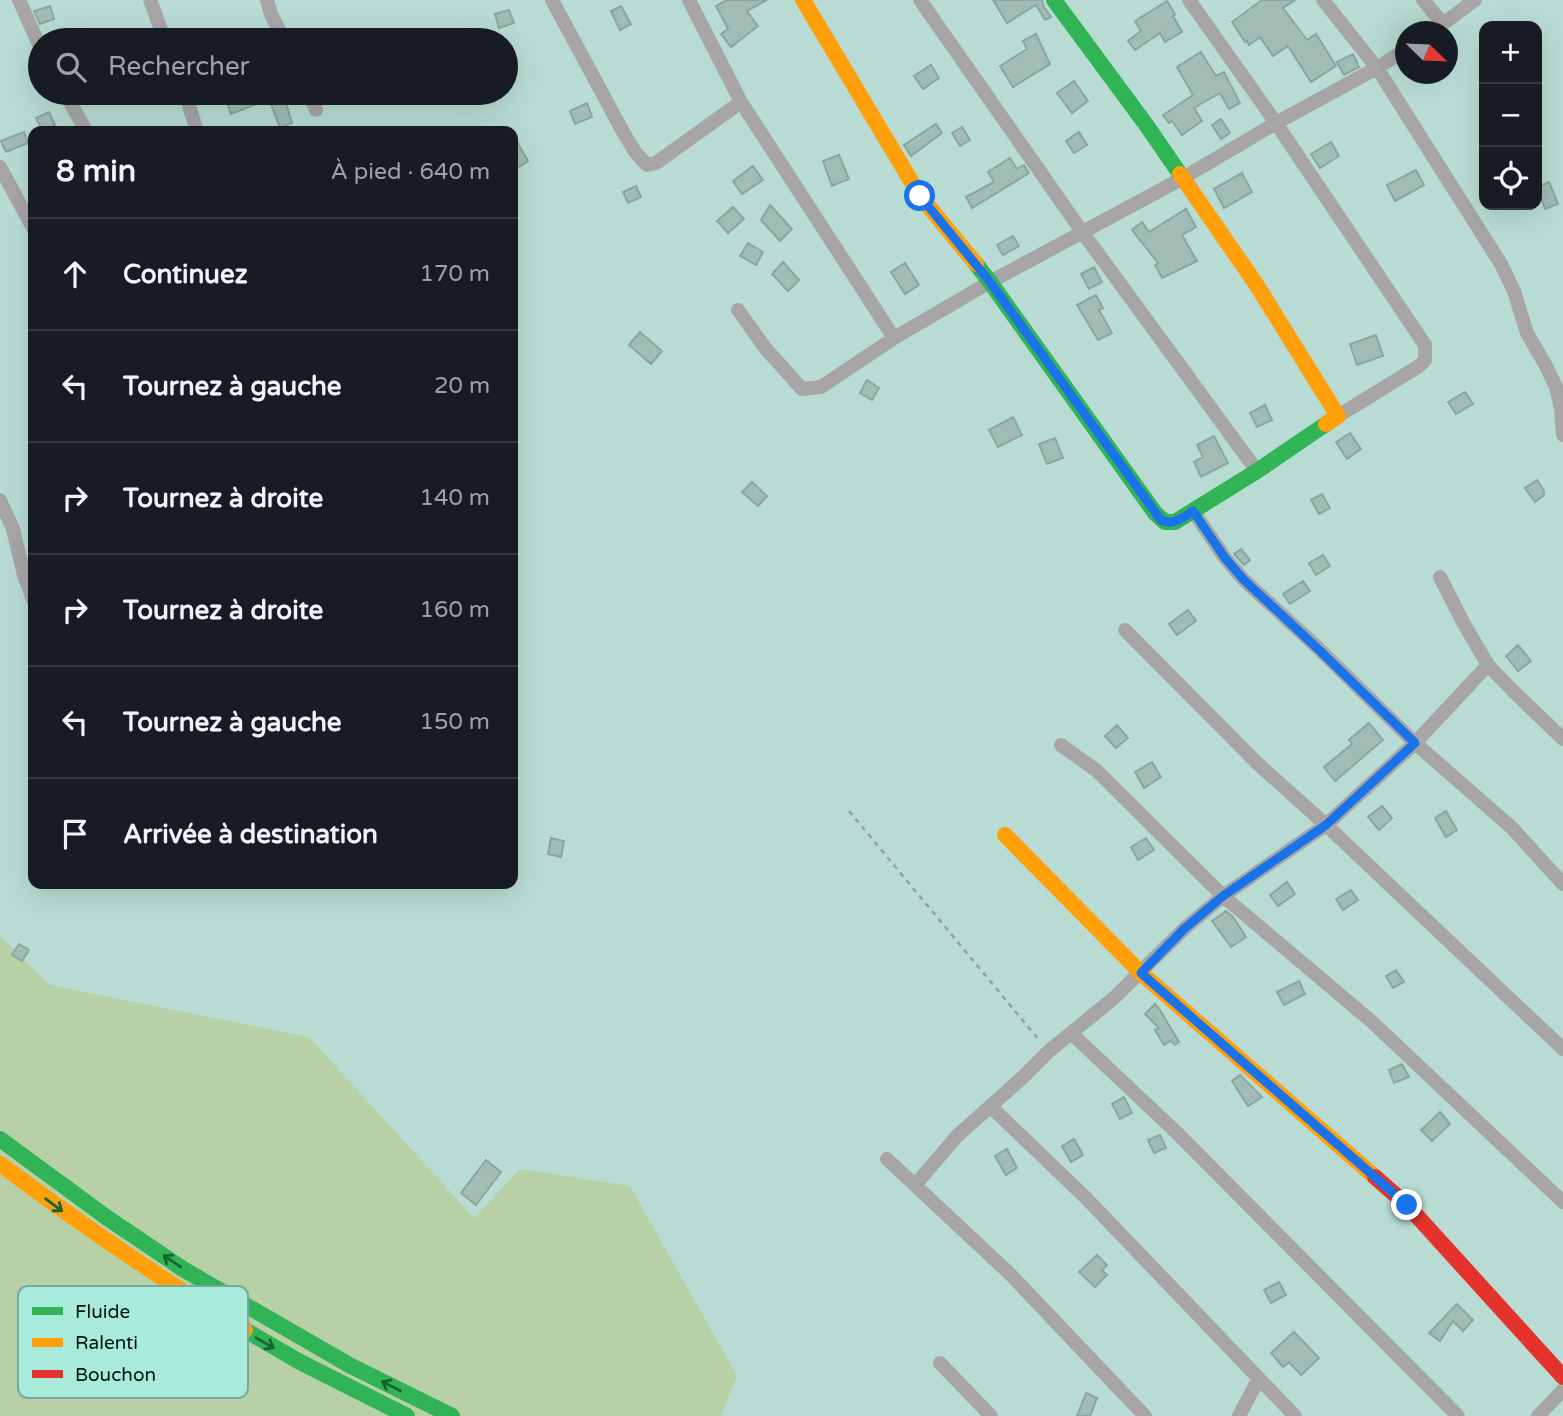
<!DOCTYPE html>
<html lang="fr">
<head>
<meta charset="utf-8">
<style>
  :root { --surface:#171b24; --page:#20242c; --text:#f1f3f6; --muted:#9ea1a6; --line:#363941 }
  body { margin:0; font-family:"Varela Round",sans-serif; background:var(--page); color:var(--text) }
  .controls { position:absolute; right:21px; top:21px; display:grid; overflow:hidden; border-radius:14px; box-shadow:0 7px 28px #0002 }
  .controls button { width:63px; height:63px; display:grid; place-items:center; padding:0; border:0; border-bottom:2px solid var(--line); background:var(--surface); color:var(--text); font:35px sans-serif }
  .compass { position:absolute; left:1395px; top:21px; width:63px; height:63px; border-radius:50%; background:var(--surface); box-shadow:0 7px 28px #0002; rotate:113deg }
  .stop { position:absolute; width:21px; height:21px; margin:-16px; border:5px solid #1a73e8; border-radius:50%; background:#fff }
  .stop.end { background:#1a73e8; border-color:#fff; box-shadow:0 2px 7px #0008 }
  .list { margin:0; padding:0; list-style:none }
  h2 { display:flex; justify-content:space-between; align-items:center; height:91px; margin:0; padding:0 28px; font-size:30px }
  h2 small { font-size:23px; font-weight:400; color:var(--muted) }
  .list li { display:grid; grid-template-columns:46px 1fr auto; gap:21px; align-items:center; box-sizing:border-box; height:112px; padding:0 28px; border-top:2px solid var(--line) }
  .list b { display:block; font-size:26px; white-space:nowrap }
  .list em { font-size:23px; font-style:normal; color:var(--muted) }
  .icon { flex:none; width:38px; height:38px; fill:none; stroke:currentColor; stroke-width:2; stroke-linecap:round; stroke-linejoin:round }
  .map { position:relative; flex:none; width:1563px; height:1416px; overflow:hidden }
  .search { position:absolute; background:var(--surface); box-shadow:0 7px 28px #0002; left:28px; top:28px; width:490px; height:77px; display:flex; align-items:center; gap:18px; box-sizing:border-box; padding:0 24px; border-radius:38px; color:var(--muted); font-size:26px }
  .panel { position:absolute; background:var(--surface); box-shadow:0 7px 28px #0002; left:28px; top:126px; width:490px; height:763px; border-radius:14px }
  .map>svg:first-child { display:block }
  .green { fill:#b8d0a5 }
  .building { fill:#a0bcb5; stroke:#89a69f; stroke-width:2 }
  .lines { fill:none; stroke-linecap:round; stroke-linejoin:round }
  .path { stroke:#95a09d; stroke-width:2.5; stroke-dasharray:5 5; stroke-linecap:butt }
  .street { stroke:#a7a5a6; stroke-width:14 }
  .fast { stroke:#30b455; stroke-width:16 }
  .slow { stroke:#ff9f0a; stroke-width:16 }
  .jam { stroke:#e5322d; stroke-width:16 }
  .oneway { stroke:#186432 }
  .route { stroke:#1a73e8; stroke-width:9 }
  .key { fill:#a9ebdb; stroke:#76aa9e; stroke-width:2 }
  .key-label { font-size:19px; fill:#00130e }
</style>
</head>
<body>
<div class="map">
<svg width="1563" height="1416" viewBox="0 0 1563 1416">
  <rect width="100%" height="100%" fill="#b8dcd3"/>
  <path class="green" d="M0 936 50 985 309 1037 474 1218 520 1169 630 1186 737 1376 721 1416H0Z"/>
  <path class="building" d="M727 0H767L747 11 758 26 731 47 721 34 728 29 716 6Z
    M993 0H1042L1044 7 1051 17 1045 20 1036 5 1007 23Z
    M1262 0H1295L1283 8 1307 40 1316 34 1336 66 1311 82 1288 46 1273 56 1260 37 1249 45 1247 41 1245 42 1232 22Z
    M1167 1 1175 14 1173 16 1182 32 1165 42 1160 33 1135 50 1128 41 1141 31 1135 21Z
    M50 6 54 19 40 24 34 11Z
    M621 6 631 24 620 30 611 11Z
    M509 10 514 23 499 28 495 14Z
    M1036 34 1050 64 1013 87 1000 66 1027 49 1023 41Z
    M1201 52 1216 76 1224 72 1240 103 1229 109 1220 93 1194 108 1202 121 1182 135 1172 121 1169 123 1163 115 1193 95 1177 67Z
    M1353 54 1359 67 1344 75 1337 62Z
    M931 65 939 78 923 89 914 76Z
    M1074 81 1088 101 1072 113 1057 93Z
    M237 93H283L292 123 280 128 269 99 231 114 225 97Z
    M587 103 592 117 575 124 570 111Z
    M49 112 55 125 42 131 36 118Z
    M1221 119 1230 133 1221 139 1212 125Z
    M936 124 942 133 911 156 904 145Z
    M962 127 970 140 960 146 952 133Z
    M24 132 28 143 6 152 1 141Z
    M1079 132 1087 145 1074 153 1066 141Z
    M513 135 528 161 517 168 513 160Z
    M1331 142 1339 156 1320 168 1311 154Z
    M839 155 849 179 832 186 823 161Z
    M1010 158 1017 169 1024 165 1029 173 972 208 966 197 994 182 988 172Z
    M753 166 763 180 742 194 733 181Z
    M1416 170 1424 185 1395 201 1387 185Z
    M1242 173 1252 192 1224 208 1214 189Z
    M1549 182 1558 204 1545 209 1537 187Z
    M636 186 641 197 628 203 623 192Z
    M770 205 792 229 780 241 761 220Z
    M733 207 744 219 728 233 717 221Z
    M1186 209 1196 227 1182 235 1197 261 1162 278 1155 265 1158 263 1132 230 1142 222 1149 232Z
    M1013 236 1019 246 1003 255 997 245Z
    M748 243 763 252 756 265 740 256Z
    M783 262 799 280 788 291 772 274Z
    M905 263 919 285 905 294 891 272Z
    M1094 267 1102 282 1089 289 1081 274Z
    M1096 295 1103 308 1099 310 1112 333 1098 340 1077 305Z
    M640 332 662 351 651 364 629 345Z
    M1376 335 1383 356 1357 365 1350 344Z
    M867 380 879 388 872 400 860 393Z
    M1465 392 1473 404 1456 414 1448 402Z
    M1265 405 1272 420 1257 427 1250 413Z
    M1013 417 1022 435 998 447 989 430Z
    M1350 433 1361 449 1347 459 1336 442Z
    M1214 436 1228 463 1201 477 1194 462 1203 457 1197 445Z
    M1055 438 1063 458 1047 464 1039 444Z
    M1537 480 1544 491V495L1535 502 1525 488Z
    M752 482 767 496 758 506 742 492Z
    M1322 494 1330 508 1319 514 1311 500Z
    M1241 549 1250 560 1244 565 1234 554Z
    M1323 555 1330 566 1316 575 1309 563Z
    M1303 581 1310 591 1290 604 1283 594Z
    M1188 610 1196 621 1177 635 1169 624Z
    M1518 645 1531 661 1518 671 1506 656Z
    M1369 723 1383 740 1335 781 1324 767 1352 744 1349 740Z
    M1117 725 1128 738 1116 748 1105 736Z
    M1152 762 1161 777 1144 788 1135 772Z
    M1382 806 1392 818 1379 830 1368 817Z
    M1446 811 1457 830 1446 837 1435 818Z
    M551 838 564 841 561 857 548 854Z
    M1146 838 1154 850 1138 860 1131 847Z
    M1287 882 1295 894 1278 906 1270 895Z
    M1351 890 1358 900 1343 910 1336 899Z
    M1226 911 1233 917 1246 937 1231 947 1212 921Z
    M19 944 29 950 22 961 12 955Z
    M1396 970 1404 982 1393 988 1386 976Z
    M1299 981 1305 994 1284 1005 1277 992Z
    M1155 1004 1160 1010 1179 1042 1175 1045 1171 1041 1164 1045 1155 1030 1159 1028 1145 1014Z
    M1402 1064 1409 1077 1394 1083 1389 1070Z
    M1240 1075 1262 1097 1248 1106 1232 1081Z
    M1124 1097 1132 1113 1120 1119 1112 1104Z
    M1440 1112 1450 1124 1432 1141 1421 1130Z
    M1160 1135 1166 1148 1154 1153 1148 1140Z
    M1074 1139 1083 1155 1071 1162 1062 1146Z
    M1007 1149 1017 1168 1006 1175 995 1156Z
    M486 1160 501 1172 476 1205 461 1193Z
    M1097 1255 1107 1265 1102 1270 1107 1275 1095 1287 1079 1272Z
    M1279 1282 1286 1295 1271 1303 1264 1290Z
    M1457 1304 1473 1320 1463 1331 1453 1321 1440 1341 1429 1333Z
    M1294 1332 1319 1358 1301 1375 1289 1362 1283 1367 1271 1353Z
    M1086 1393 1097 1398 1090 1416H1077Z"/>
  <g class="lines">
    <path class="path" d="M849 811 1039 1040"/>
    <path class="street" d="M19 0 40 47
      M150 0 165 40
      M267 0 271 14 284 40
      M552 0 622 130 635 152 647 165 656 163 741 102
      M689 0 741 102 894 338
      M920 0 1083 233 1257 471
      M1189 0 1276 123 1425 345V360L1419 366 1338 416
      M1323 0 1377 68 1501 264 1514 291 1527 333 1546 366 1556 387 1561 409 1563 435
      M1423 0 1443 24
      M1432 32 1475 0
      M65 93 86 131
      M185 93 197 131
      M308 93 316 110
      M0 167 33 228
      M738 310 766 349 802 389 821 387 894 338 990 282 1183 178 1276 123 1377 68 1406 49
      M0 500 13 529 24 575 33 600
      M1193 511 1225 558 1244 580 1317 647 1415 743 1511 827 1563 884
      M1440 577 1464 624 1488 665 1513 691 1563 739
      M1125 630 1257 763 1326 825 1563 1049
      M1061 745 1097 771 1223 896 1371 1021 1563 1202
      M1071 1033 1174 1130 1458 1416
      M990 1106 1085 1197 1295 1416
      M887 1159 1010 1274 1145 1416
      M915 1185 957 1136 1022 1078 1049 1051 1114 998 1184 929 1223 896 1326 825 1415 743 1488 665
      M940 1363 991 1416
      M1239 1416 1259 1378
      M1538 1416 1563 1390"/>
    <path class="fast" d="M1054 0 1147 126 1180 174
      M976 264 990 282 1155 513 1165 522H1175L1257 471 1326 424
      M0 1139 106 1217 183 1269 351 1366 452 1416
      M245 1330 300 1362 407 1416"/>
    <path class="slow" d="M803 0 920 196 976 264
      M1180 174 1256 284 1338 416 1326 424
      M1005 835 1141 973 1375 1177
      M0 1164C79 1223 160 1279 245 1330"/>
    <path class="jam" d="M1375 1177 1407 1205 1563 1377"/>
  </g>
  <defs><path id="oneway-shaft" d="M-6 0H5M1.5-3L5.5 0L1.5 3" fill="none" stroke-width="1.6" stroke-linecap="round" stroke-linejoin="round" transform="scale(1.75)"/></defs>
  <g class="oneway">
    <use href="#oneway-shaft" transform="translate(54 1205) rotate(37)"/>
    <use href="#oneway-shaft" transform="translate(172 1261) rotate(-146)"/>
    <use href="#oneway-shaft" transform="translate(265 1343) rotate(30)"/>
    <use href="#oneway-shaft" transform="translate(391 1386) rotate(-153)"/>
  </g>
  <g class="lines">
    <path class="route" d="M920 196 990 282 1160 519C1172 527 1182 518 1193 511L1225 558 1244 580 1317 648 1415 743 1326 825 1223 896 1184 929 1141 973 1407 1205"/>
  </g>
  <rect x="18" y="1286" width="230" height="112" rx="10" class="key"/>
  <rect x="32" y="1307" width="31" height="8" fill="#30b455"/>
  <rect x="32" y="1338" width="31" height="9" fill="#ff9f0a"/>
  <rect x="32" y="1370" width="31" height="8" fill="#e5322d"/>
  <g class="key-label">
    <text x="75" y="1318">Fluide</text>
    <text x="75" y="1349">Ralenti</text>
    <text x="75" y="1381">Bouchon</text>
  </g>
</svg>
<div class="controls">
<button>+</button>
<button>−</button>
<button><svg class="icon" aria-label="locate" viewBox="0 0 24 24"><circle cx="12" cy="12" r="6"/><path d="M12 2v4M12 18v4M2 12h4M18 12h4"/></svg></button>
</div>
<svg class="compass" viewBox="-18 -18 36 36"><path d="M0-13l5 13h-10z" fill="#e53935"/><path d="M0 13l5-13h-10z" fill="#9ea1a6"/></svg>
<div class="stop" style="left:920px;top:196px"></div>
<div class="stop end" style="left:1407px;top:1205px"></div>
<div class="search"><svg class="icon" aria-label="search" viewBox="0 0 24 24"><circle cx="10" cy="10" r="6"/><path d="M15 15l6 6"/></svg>Rechercher</div>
<section class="panel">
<h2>8 min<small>À pied · 640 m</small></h2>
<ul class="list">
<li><svg class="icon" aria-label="ahead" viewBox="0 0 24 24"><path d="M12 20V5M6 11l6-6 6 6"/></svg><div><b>Continuez</b></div><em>170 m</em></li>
<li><svg class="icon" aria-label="left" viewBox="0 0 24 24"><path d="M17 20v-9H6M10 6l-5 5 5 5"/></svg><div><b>Tournez à gauche</b></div><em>20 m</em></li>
<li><svg class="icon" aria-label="right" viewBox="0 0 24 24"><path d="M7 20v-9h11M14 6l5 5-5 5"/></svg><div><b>Tournez à droite</b></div><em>140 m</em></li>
<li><svg class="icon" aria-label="right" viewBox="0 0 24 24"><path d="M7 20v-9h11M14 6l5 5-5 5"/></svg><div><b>Tournez à droite</b></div><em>160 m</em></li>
<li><svg class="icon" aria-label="left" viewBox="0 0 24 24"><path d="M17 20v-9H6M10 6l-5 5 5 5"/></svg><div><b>Tournez à gauche</b></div><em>150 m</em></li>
<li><svg class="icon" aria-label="arrive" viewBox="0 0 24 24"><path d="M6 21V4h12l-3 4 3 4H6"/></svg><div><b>Arrivée à destination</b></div></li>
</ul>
</section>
</div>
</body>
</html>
